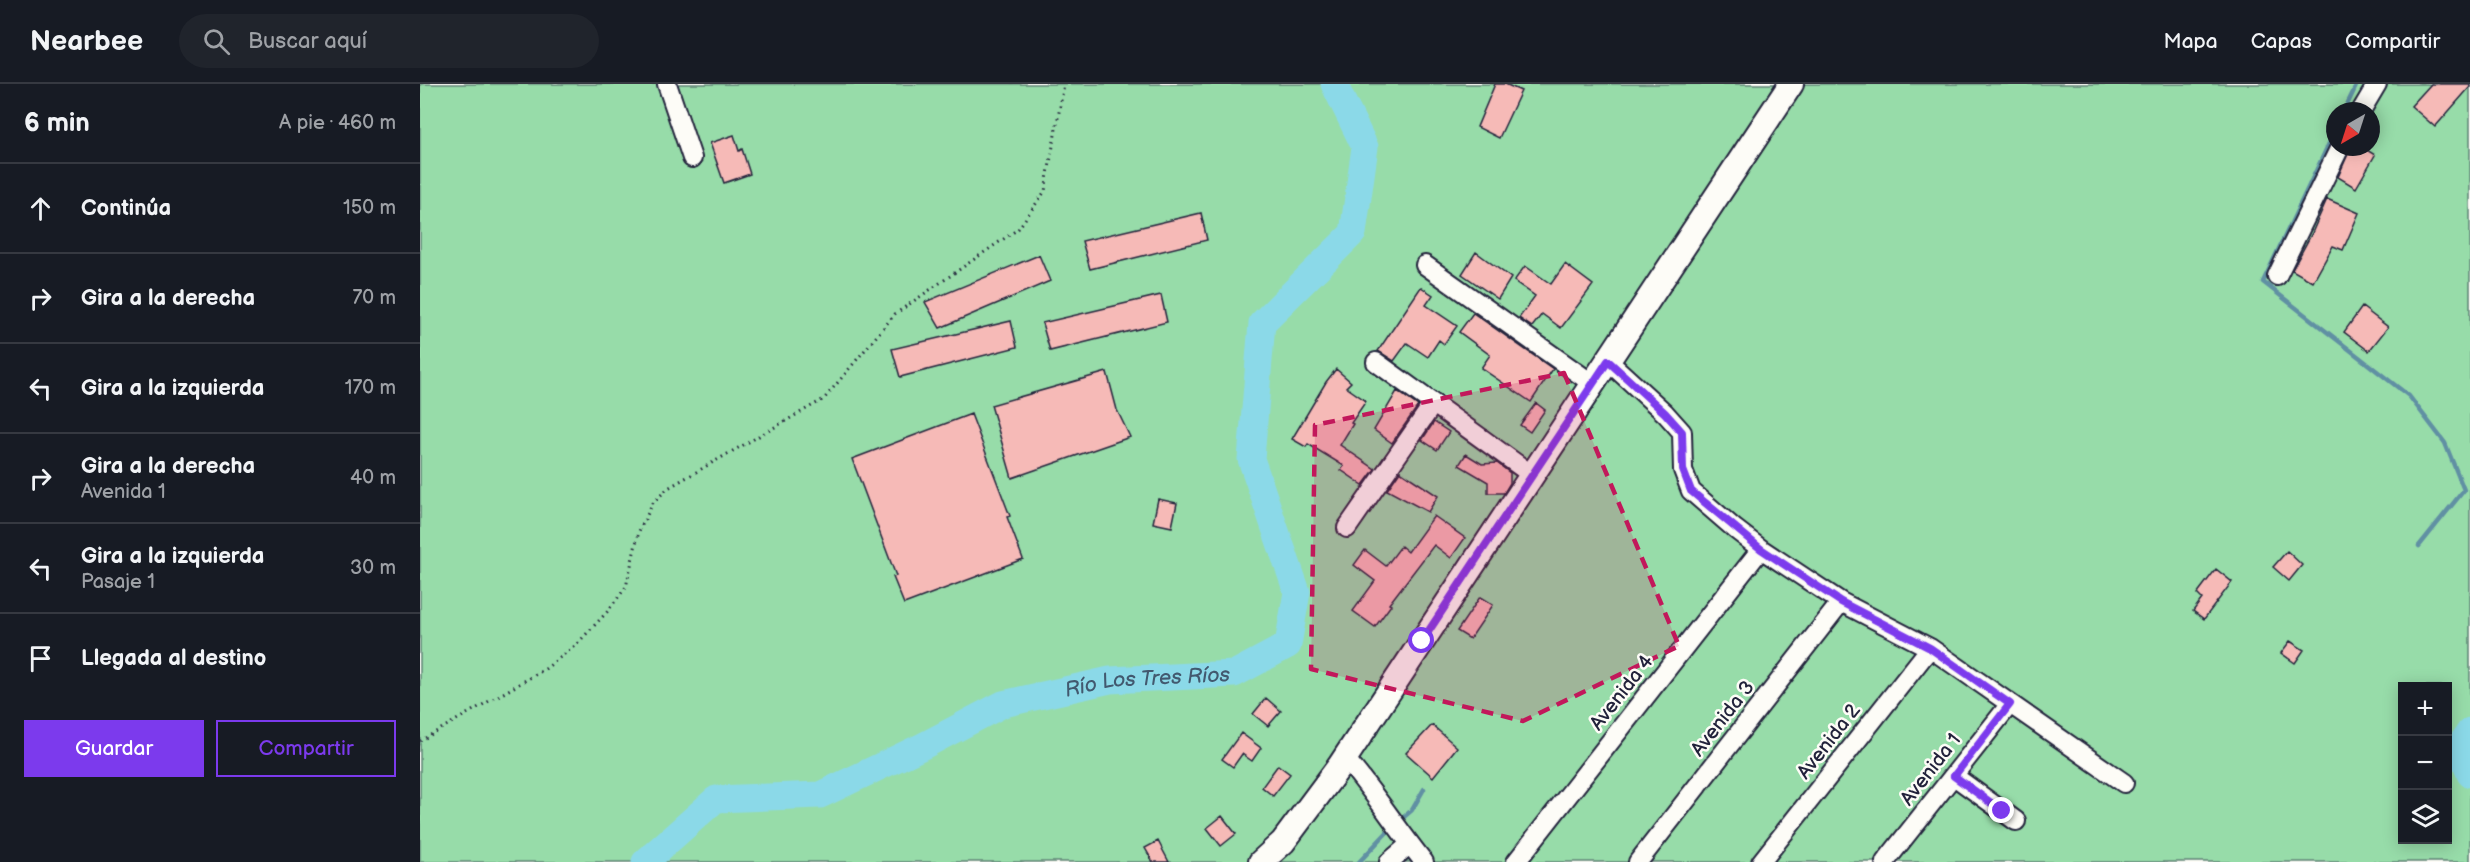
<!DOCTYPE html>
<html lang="es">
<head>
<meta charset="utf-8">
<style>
  :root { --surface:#171b24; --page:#20242c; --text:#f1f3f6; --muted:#9ea1a6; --line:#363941; --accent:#7c3aed }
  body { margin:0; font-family:"Balsamiq Sans",sans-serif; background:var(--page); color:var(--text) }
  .controls { position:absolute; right:18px; bottom:18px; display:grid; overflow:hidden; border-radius:0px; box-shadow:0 3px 15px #0003 }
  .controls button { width:54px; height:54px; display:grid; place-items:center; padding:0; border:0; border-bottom:2px solid var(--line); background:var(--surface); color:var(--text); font:30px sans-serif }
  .compass { position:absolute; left:1906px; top:18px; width:54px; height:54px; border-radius:50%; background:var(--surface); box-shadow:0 3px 15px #0003; rotate:219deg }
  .stop { position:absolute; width:18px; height:18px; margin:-14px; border:4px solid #7c3aed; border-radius:50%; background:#fff }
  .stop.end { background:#7c3aed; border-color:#fff; box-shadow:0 2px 6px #0008 }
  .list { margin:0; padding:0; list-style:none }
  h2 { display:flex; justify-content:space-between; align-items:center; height:78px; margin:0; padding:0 24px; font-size:26px }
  h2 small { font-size:20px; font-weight:400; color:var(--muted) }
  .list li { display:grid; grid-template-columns:39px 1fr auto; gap:18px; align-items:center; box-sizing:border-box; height:90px; padding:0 24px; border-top:2px solid var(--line) }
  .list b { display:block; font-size:22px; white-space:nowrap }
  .list p { margin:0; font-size:20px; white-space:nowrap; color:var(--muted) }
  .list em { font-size:20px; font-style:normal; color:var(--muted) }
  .actions { display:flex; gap:12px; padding:18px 24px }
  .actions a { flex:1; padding:14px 0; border:2px solid var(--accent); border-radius:0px; text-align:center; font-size:21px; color:var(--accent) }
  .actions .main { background:var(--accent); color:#fff }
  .icon { flex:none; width:33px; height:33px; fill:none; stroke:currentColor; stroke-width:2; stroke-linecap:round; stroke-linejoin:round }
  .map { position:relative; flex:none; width:2050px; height:778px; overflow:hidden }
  header { display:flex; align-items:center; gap:36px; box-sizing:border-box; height:84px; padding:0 30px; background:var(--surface); border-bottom:2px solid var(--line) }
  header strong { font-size:28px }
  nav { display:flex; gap:33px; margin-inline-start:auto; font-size:21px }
  .search { width:420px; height:54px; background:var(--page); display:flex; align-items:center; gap:15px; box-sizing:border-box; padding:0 21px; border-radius:33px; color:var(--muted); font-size:22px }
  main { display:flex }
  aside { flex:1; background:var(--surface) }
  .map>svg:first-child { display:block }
  .green { fill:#97dca9; stroke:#5c7f72; stroke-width:1.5; fill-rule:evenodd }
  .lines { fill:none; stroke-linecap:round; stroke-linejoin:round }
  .stream { stroke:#6190a3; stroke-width:4.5 }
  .river { stroke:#8bd9e8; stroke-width:27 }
  .building { fill:#f6bab7; stroke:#22223b; stroke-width:1.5 }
  .minor-casing { stroke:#22223b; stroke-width:22 }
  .major-casing { stroke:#22223b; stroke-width:28 }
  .path { stroke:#22223b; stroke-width:3; stroke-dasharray:1.5 4.5; stroke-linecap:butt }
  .minor { stroke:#fdfcf7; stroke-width:18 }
  .major { stroke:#fdfcf7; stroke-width:24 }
  .route { stroke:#7c3aed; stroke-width:8 }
  .marked { fill:#c2185b; fill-opacity:0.2; stroke:#c2185b; stroke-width:4.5; stroke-dasharray:12 8; stroke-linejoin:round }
  .labels { text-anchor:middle; stroke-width:5; stroke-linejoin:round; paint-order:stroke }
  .street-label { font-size:20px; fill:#22223b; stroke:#fdfcf7 }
  .water-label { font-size:21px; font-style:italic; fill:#42596f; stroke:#fdfcf7 }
</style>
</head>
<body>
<header>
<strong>Nearbee</strong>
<div class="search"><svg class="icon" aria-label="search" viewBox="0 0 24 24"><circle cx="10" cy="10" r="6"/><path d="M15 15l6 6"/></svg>Buscar aquí</div>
<nav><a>Mapa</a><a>Capas</a><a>Compartir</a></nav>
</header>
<main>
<aside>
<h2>6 min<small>A pie · 460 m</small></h2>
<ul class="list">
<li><svg class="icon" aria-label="ahead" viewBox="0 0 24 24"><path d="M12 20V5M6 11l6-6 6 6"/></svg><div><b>Continúa</b></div><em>150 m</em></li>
<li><svg class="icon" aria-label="right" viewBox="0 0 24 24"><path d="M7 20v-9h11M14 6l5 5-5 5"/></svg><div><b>Gira a la derecha</b></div><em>70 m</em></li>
<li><svg class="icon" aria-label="left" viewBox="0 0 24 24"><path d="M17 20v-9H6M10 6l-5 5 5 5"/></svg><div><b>Gira a la izquierda</b></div><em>170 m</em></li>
<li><svg class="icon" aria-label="right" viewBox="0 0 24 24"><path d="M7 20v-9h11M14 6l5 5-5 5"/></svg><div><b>Gira a la derecha</b><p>Avenida 1</p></div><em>40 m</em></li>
<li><svg class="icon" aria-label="left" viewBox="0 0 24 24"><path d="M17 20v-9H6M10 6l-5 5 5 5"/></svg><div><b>Gira a la izquierda</b><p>Pasaje 1</p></div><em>30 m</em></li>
<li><svg class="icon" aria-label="arrive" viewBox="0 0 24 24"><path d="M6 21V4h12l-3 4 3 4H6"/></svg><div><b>Llegada al destino</b></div></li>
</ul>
<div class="actions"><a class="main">Guardar</a><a>Compartir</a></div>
</aside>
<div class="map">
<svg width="2050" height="778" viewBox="0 0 2050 778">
  <rect width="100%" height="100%" fill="#fdfcf7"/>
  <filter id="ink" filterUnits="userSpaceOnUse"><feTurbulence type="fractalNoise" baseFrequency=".0167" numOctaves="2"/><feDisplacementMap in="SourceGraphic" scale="12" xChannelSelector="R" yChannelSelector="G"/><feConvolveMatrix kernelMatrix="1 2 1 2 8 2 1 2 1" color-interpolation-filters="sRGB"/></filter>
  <g filter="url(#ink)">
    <path class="green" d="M0 0H2050V778H0ZM1915 27H1951V63H1915ZM1982 602H2028V756H1982Z"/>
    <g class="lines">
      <path class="stream" d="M1924 27 1937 0
        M1915 47 1843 198 1989 312 2025 359 2044 406 1999 462
        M978 738 992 726 1004 705
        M939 778 972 743"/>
      <g class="river">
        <path d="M2050 647 2040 662 2050 690"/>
        <path id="s1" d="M225 778 296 715 400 711 503 662 583 620 690 596 814 590 868 561 877 508 831 375 842 239 933 149 945 63 914 0"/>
      </g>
    </g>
    <path class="building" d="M1075 0H1085L1101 7 1079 54 1057 43Z
      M2011 0H2050V3L2015 43 1991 22Z
      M314 51 319 67 322 65 330 90 304 99 290 59Z
      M1931 63H1942L1955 71 1936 104 1918 93Z
      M1907 115 1939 129 1923 166 1913 162 1893 198 1872 186 1892 149Z
      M781 129 787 156 670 185 662 157Z
      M1056 168 1091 194 1078 215 1042 190Z
      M619 171 630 197 520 244 505 218Z
      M1145 180 1173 201 1141 244 1122 230 1112 243 1099 234 1115 212 1094 197 1105 182 1131 200Z
      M1001 203 1013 211 1006 221 1037 242 1024 260 1019 256 1008 273 987 259 974 277 958 267Z
      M741 211 747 238 630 267 622 239Z
      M1942 223 1968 243 1949 267 1924 248Z
      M1053 229 1133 285 1111 318 1061 284 1070 271 1039 248Z
      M591 237 597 263 480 293 472 265Z
      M916 285 931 298 926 303 946 317 931 339 933 340 920 361 955 385 943 401 921 386 924 382 888 360 886 363 872 355 906 298Z
      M687 288 697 326 710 353 592 394 571 321Z
      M977 307 998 322 972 359 954 346Z
      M1116 319 1125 326 1110 348 1100 341Z
      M551 330 590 432 587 433 603 475 484 520 473 493 476 492 432 375Z
      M1014 338 1029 348 1017 366 1002 356Z
      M1046 370 1062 380 1077 379 1090 389V399L1084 409H1068V398L1039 381Z
      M980 387 1018 412 1008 428 967 406Z
      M738 415 757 419 752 443 733 439Z
      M1014 432 1045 454 1031 474 1014 461 969 520 971 521 955 543 933 527 955 497 934 481 945 466 966 482 981 462 988 468Z
      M1867 467 1882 481 1869 497 1853 483Z
      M1796 485 1812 498 1784 535 1773 527 1782 515 1777 510Z
      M1060 513 1073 521 1050 555 1037 547Z
      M1870 557 1884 566 1875 579 1861 569Z
      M846 614 861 627 848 642 833 630Z
      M1012 641 1037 663 1013 693 986 669Z
      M821 649 841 664 832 677 822 670 813 683 802 675Z
      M858 681 870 690 853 712 842 703Z
      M802 732 816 750 801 762 787 744Z
      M738 757 749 778H733L725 764Z"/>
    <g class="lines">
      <g class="minor-casing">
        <path id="minor" d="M247 0 272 74
          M1941 27 1957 0
          M1005 181 1173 300
          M1857 192 1920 63
          M1188 277 1245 329 1262 348 1263 386 1271 407 1315 445 1341 465 1421 518 1510 564 1704 699
          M956 278 1112 391
          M927 444 1013 320
          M925 674C953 707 977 744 1004 778
          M1534 692 1596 737
          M969 778 990 760
          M1096 778 1341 465
          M1218 778 1421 518
          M1341 778 1510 564
          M1465 778 1590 620"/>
      </g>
      <g class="major-casing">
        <path id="major" d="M841 778 863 758 919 683 1371 0"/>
      </g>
      <path class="path" d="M0 657 125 585 156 561 187 528 206 503 219 447 233 419 248 404 404 315 475 230 598 145 625 107 644 0"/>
      <use href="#minor" class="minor"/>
      <use href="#major" class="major"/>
    </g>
  </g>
  <g class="lines" filter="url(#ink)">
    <path class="route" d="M1002 557 1188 277 1245 329 1262 348 1263 386 1271 407 1341 465 1421 518 1510 564 1590 620 1534 692 1582 727"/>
  </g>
  <path class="marked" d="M1144 289 1259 562 1103 637 891 585 895 341Z"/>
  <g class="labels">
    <g class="street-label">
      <text transform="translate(1201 608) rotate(-52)" y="7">Avenida 4</text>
      <text transform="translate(1302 634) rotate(-52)" y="7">Avenida 3</text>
      <text transform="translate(1408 657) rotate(-52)" y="7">Avenida 2</text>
      <text transform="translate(1510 685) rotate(-52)" y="7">Avenida 1</text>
    </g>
    <g class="water-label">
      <text dy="7" stroke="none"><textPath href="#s1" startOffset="550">Río Los Tres Ríos</textPath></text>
    </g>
  </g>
</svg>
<div class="controls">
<button>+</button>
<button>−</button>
<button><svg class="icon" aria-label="layers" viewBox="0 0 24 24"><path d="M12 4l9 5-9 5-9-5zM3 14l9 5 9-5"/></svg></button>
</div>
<svg class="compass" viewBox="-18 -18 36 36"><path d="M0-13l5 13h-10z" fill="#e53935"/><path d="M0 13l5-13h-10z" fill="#9ea1a6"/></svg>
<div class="stop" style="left:1002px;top:557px"></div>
<div class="stop end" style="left:1582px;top:727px"></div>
</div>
</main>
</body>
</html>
